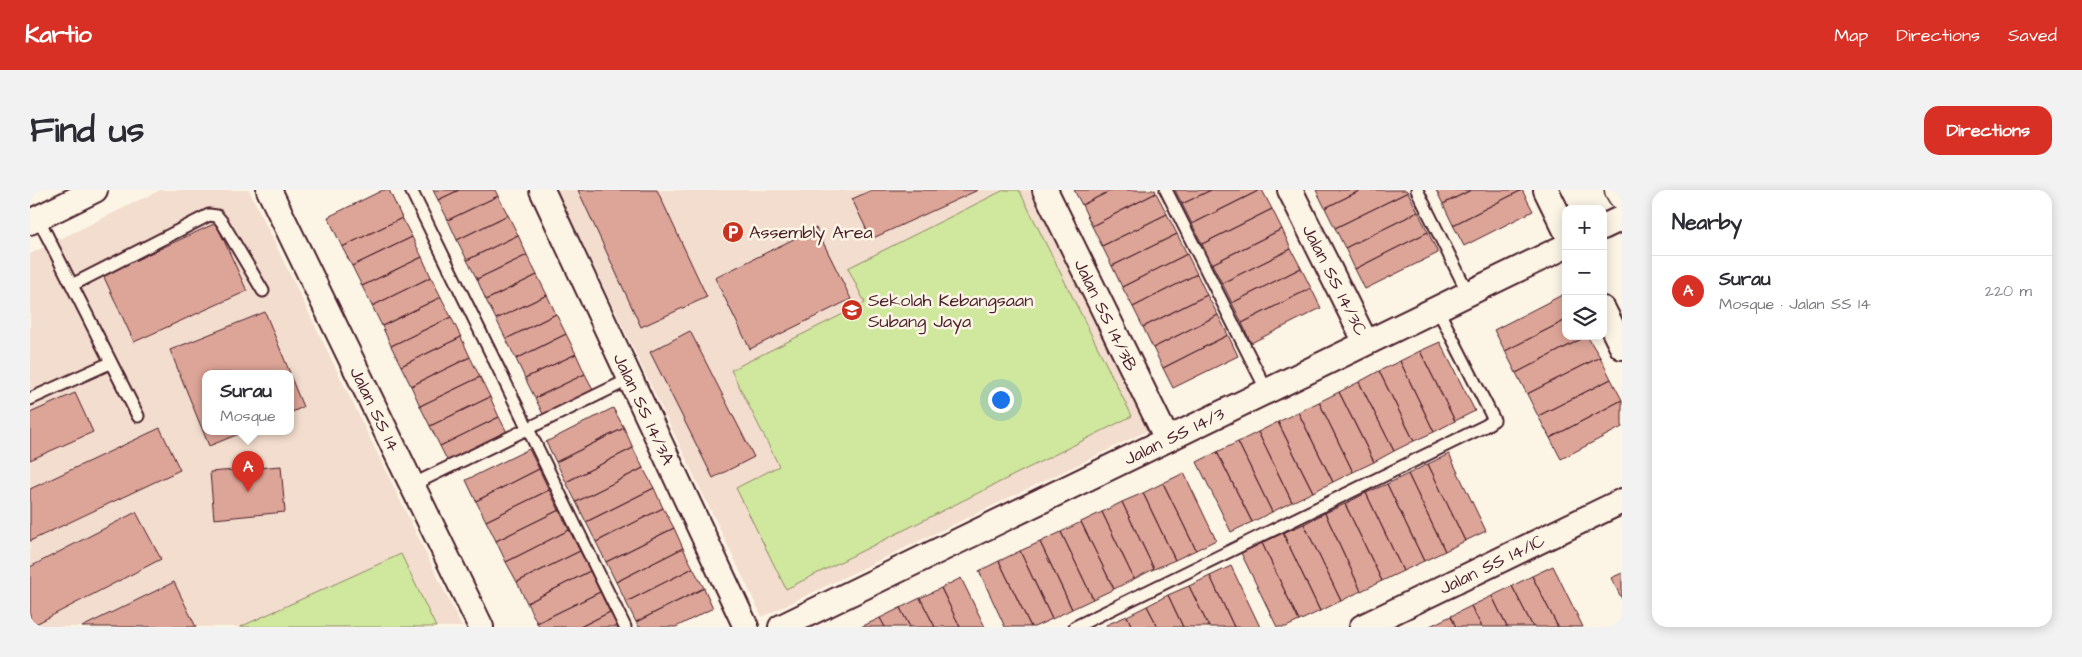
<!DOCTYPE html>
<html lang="en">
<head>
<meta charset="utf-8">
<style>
  :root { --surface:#fff; --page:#f2f2f3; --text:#2b2b33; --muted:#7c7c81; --line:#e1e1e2; --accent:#d93025 }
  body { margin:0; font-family:"Architects Daughter",sans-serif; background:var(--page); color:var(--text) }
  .controls { position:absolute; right:15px; top:15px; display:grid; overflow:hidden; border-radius:10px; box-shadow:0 2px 12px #0003 }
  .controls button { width:45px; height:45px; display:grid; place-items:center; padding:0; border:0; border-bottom:1px solid var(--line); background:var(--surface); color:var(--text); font:25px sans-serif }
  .you { position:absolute; left:970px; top:209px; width:18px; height:18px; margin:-12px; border:4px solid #fff; border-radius:50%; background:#1a73e8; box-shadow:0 0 0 8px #1a73e833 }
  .badge { display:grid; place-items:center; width:32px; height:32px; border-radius:50%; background:var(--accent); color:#fff; font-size:16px; font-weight:700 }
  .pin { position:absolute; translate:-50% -41px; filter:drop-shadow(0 1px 2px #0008) }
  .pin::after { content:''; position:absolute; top:26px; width:18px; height:15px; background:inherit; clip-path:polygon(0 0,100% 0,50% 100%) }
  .popup { position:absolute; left:172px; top:180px; width:92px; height:65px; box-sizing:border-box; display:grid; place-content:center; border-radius:10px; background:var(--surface); filter:drop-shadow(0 1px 4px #0005); font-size:16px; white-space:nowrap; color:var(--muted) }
  .popup b { font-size:19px; color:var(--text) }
  .popup::after { content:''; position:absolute; left:50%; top:100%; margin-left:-10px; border:10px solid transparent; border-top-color:var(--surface) }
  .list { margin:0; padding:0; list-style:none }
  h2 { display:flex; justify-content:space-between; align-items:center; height:65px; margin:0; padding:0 20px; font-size:21px }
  h2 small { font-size:16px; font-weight:400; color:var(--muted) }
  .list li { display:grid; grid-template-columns:32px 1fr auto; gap:15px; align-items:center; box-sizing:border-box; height:70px; padding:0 20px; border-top:1px solid var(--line) }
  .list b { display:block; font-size:19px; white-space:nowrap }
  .list p { margin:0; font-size:16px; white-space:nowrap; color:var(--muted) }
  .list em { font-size:16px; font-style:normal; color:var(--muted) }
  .icon { flex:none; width:28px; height:28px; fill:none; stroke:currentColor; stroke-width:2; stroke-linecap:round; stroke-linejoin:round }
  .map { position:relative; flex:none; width:1592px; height:437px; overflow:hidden; border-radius:15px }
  header { display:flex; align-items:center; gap:30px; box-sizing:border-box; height:70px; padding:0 25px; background:var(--accent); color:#fff }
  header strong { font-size:24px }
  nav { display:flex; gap:28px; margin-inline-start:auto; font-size:18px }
  .intro { display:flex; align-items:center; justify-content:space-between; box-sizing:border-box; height:120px; padding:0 30px }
  h1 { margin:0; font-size:35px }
  .button { padding:12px 22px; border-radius:15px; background:var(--accent); color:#fff; font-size:18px; font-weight:700 }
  main { display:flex; gap:30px; padding:0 30px }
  aside { flex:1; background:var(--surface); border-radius:15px; box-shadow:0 2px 12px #0003 }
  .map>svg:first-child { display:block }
  .built { fill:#f3ddce; fill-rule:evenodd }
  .green { fill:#d0e89e; stroke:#8d8464 }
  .building { fill:#dda598; stroke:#4a1f2b }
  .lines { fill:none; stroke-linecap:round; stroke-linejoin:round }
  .service-casing { stroke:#4a1f2b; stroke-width:15 }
  .minor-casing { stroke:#4a1f2b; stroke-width:28 }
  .secondary-casing { stroke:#4a1f2b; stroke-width:31 }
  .service { stroke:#fcf5e5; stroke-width:11 }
  .minor { stroke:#fcf5e5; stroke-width:24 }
  .secondary { stroke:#fcf5e5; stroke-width:28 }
  .labels { text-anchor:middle; stroke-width:5; stroke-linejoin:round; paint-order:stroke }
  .poi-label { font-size:18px; fill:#4a1f2b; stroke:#fcf5e5; text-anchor:start }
  .street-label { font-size:18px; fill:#4a1f2b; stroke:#fcf5e5 }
</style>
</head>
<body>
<header>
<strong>Kartio</strong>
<nav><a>Map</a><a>Directions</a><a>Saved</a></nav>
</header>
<div class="intro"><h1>Find us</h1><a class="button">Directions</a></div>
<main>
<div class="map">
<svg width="1592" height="437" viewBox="0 0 1592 437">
  <rect width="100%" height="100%" fill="#fcf5e5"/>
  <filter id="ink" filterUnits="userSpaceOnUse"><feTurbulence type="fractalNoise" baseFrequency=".02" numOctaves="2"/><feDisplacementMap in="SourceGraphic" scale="10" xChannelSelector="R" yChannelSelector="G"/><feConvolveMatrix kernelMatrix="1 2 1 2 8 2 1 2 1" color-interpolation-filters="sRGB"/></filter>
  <g filter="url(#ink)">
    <path class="built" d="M130 0H219L432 437H0V64ZM176 183H260V241H176Z
      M527 0H1000L1119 240 732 427Z"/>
    <path class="green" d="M974 0H989L1102 226 756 399 706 298 749 276 701 180 835 113 818 78Z
      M371 364 406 437H210Z"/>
    <path class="building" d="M353 0H359L372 28 312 57 298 27Z
      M403 0H429L408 10Z
      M429 0H465L468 6 418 30 408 10Z
      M548 0H627L677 107 611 137Z
      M842 0H948L841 49 822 9Z
      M1044 0H1082L1052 15Z
      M1082 0H1125L1126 3 1062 36 1052 15Z
      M1145 0H1181L1152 14Z
      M1181 0H1230L1162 34 1152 14Z
      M1230 0H1232L1242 19 1172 54 1162 34Z
      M1286 0H1331L1295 18Z
      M1331 0H1376L1378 2 1305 38 1295 18Z
      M1406 0H1441L1413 14Z
      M1441 0H1492L1423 35 1413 14Z
      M1492 0 1503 21 1434 56 1423 35Z
      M1378 2 1388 22 1315 58 1305 38Z
      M1126 3 1137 24 1072 56 1062 36Z
      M468 6 478 25 427 50 418 30Z
      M1242 19 1252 39 1182 74 1172 54Z
      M1388 22 1398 42 1325 79 1315 58Z
      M1137 24 1147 44 1082 76 1072 56Z
      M478 25 488 45 437 70 427 50Z
      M372 28 382 47 322 76 312 57Z
      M186 33 217 101 104 152 73 85Z
      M786 38 821 109 720 159 685 88Z
      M1252 39 1261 59 1192 93 1182 74Z
      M1398 42 1408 63 1335 99 1325 79Z
      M1147 44 1157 64 1092 97 1082 76Z
      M488 45 497 65 447 89 437 70Z
      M382 47 392 67 332 96 322 76Z
      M1261 59 1271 78 1202 113 1192 93Z
      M1157 64 1167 84 1103 117 1092 97Z
      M497 65 507 85 456 110 447 89Z
      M392 67 401 87 342 116 332 96Z
      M1271 78 1281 98 1212 133 1202 113Z
      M1167 84 1177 105 1113 137 1103 117Z
      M507 85 517 105 466 129 456 110Z
      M401 87 411 107 352 136 342 116Z
      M1281 98 1291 118 1221 153 1212 133Z
      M1536 103V130L1475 161 1464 140Z
      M517 105 526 124 476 149 466 129Z
      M1177 105 1188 125 1123 158 1113 137Z
      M411 107 421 127 361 156 352 136Z
      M235 122 260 183H176V241H216L179 256 140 160Z
      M526 124 536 144 486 169 476 149Z
      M1188 125 1198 145 1133 178 1123 158Z
      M421 127 431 147 371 176 361 156Z
      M1536 130V146H1557L1486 183 1475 161Z
      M660 141 724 267 683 288 620 162Z
      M536 144 546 164 495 188 486 169Z
      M1198 145 1208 166 1143 198 1133 178Z
      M1557 146 1570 167 1497 204 1486 183Z
      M431 147 440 167 381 196 371 176Z
      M1410 152 1445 221 1425 231 1390 161Z
      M1390 161 1425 231 1404 242 1370 171Z
      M546 164 555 184 505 208 495 188Z
      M440 167 450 187 390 216 381 196Z
      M1570 167 1581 189 1508 226 1497 204Z
      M1370 171 1404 242 1384 251 1349 181Z
      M1349 181 1384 251 1364 261 1329 192Z
      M555 184 565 203 515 228 505 208Z
      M260 185 273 217 260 223Z
      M450 187 460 207 400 236 390 216Z
      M1581 189 1592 210 1520 248 1508 226Z
      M1329 192 1364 261 1344 272 1309 202Z
      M1309 202 1344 272 1323 282 1289 212Z
      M45 203 63 242 0 270V223Z
      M460 207 469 227 410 256 400 236Z
      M1592 210V237L1531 269 1520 248Z
      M1289 212 1323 282 1303 292 1268 222Z
      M583 218 594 238 526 272 516 252Z
      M1268 222 1303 292 1283 302 1248 232Z
      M469 227 479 246 420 276 410 256Z
      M1248 232 1283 302 1262 312 1228 242Z
      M130 238 150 280 0 351V299Z
      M594 238 603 258 536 292 526 272Z
      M1228 242 1262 312 1242 322 1208 252Z
      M1208 252 1242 322 1222 332 1187 262Z
      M603 258 613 278 546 312 536 292Z
      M499 259 509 279 446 311 436 290Z
      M1187 262 1222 332 1201 342 1167 272Z
      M1419 264 1456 341 1435 351 1398 274Z
      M1398 274 1435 351 1415 361 1378 284Z
      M251 276 255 322 184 329 180 282Z
      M613 278 624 298 556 332 546 312Z
      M509 279 519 300 456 331 446 311Z
      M1154 283 1186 350 1166 360 1133 293Z
      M1378 284 1415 361 1394 371 1357 294Z
      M1133 293 1166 360 1145 370 1113 303Z
      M1357 294 1394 371 1373 381 1336 303Z
      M624 298 633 318 566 352 556 332Z
      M519 300 529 320 466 351 456 331Z
      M1113 303 1145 370 1124 379 1092 312Z
      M1336 303 1373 381 1352 391 1315 314Z
      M1092 312 1124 379 1104 389 1072 322Z
      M1315 314 1352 391 1331 401 1295 323Z
      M633 318 644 338 576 372 566 352Z
      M529 320 539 340 476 372 466 351Z
      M106 322 131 369 0 437V377Z
      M1072 322 1104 389 1084 399 1051 332Z
      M1295 323 1331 401 1311 411 1274 334Z
      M1051 332 1084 399 1063 409 1031 342Z
      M1274 334 1311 411 1290 421 1253 343Z
      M644 338 653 358 586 392 576 372Z
      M539 340 550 361 487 392 476 372Z
      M1031 342 1063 409 1042 419 1010 352Z
      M1253 343 1290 421 1269 431 1232 353Z
      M1010 352 1042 419 1022 429 990 361Z
      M1232 353 1269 431 1256 437H1247L1211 363Z
      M653 358 663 378 596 412 586 392Z
      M550 361 560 381 497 413 487 392Z
      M990 361 1022 429 1004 437H1001L969 371Z
      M969 371 1001 437H975L949 381Z
      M1201 376 1230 437H1204L1180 386Z
      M1523 376 1553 437H1528L1502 386Z
      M663 378 674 398 606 432 596 412Z
      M560 381 570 402 507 433 497 413Z
      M1592 383V409L1581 388Z
      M1180 386 1204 437H1179L1159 396Z
      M1502 386 1528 437H1503L1482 396Z
      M931 388 955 437H930L911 398Z
      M144 392 166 437H52Z
      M1159 396 1179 437H1153L1138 405Z
      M1482 396 1503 437H1477L1462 406Z
      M674 398 683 418 646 437H609L606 432Z
      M911 398 930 437H905L890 408Z
      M570 402 580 422 550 437H509L507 433Z
      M1138 405 1153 437H1128L1117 416Z
      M1462 406 1477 437H1452L1441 416Z
      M890 408 905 437H880L870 418Z
      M1117 416 1128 437H1102L1097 426Z
      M1441 416 1452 437H1426L1421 426Z
      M870 418 880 437H855L850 428Z
      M580 422 588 437H550Z
      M1097 426 1102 437H1077L1076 435Z
      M1421 426 1426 437H1401L1400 436Z
      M850 428 855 437H831Z"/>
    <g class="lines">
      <g class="service-casing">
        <path id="service" d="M381 0 595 437
          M1136 0 1237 201
          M1387 0 1438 103
          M8 28 108 226
          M42 95 179 25 187 26 192 32 233 101
          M0 209 80 173
          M382 295 600 189
          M1045 437 1455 236 1464 230 1407 118"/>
      </g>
      <g class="minor-casing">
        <path id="minor" d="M239 0 451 437
          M512 0 716 437
          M1015 0 1137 249
          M1260 0 1336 153
          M1516 0 1536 41
          M0 32 65 0
          M1573 37 1592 28
          M1573 119 1592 157
          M751 437 1536 56
          M1332 437 1592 311"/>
      </g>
      <g class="secondary-casing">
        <path id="secondary" d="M1589 0 1592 5"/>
      </g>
      <use href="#service" class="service"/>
      <use href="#minor" class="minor"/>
      <use href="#secondary" class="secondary"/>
    </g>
  </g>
  <defs>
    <g id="parking-disc" transform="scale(1.125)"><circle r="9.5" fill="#c8321e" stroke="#fcf5e5"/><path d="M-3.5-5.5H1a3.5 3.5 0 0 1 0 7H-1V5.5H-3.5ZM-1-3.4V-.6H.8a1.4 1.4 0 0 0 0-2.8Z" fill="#fff"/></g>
    <g id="school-disc" transform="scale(1.125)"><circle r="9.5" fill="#c8321e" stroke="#fcf5e5"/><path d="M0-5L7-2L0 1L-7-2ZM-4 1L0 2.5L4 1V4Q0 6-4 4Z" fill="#fff"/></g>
  </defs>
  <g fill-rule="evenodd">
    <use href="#parking-disc" x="703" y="42"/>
    <use href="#school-disc" x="822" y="120"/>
  </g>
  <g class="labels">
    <g class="poi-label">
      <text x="719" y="48">Assembly Area</text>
      <text x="838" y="116">Sekolah Kebangsaan<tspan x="838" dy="21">Subang Jaya</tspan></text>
    </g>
    <g class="street-label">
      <text transform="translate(1305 90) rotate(63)" y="6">Jalan SS 14/3C</text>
      <text transform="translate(1076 125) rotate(64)" y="6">Jalan SS 14/3B</text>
      <text transform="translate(345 219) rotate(64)" y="6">Jalan SS 14</text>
      <text transform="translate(614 219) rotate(65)" y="6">Jalan SS 14/3A</text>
      <text transform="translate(1144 246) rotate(-26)" y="6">Jalan SS 14/3</text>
      <text transform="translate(1462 374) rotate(-26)" y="6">Jalan SS 14/1C</text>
    </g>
  </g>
</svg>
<div class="controls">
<button>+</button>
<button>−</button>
<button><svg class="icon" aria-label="layers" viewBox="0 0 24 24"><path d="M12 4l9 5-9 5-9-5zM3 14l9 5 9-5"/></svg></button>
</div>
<div class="you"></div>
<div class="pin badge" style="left:218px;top:302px">A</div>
<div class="popup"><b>Surau</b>Mosque</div>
</div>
<aside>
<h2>Nearby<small></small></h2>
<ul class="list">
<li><span class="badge">A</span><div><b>Surau</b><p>Mosque · Jalan SS 14</p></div><em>220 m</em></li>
</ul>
</aside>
</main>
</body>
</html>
